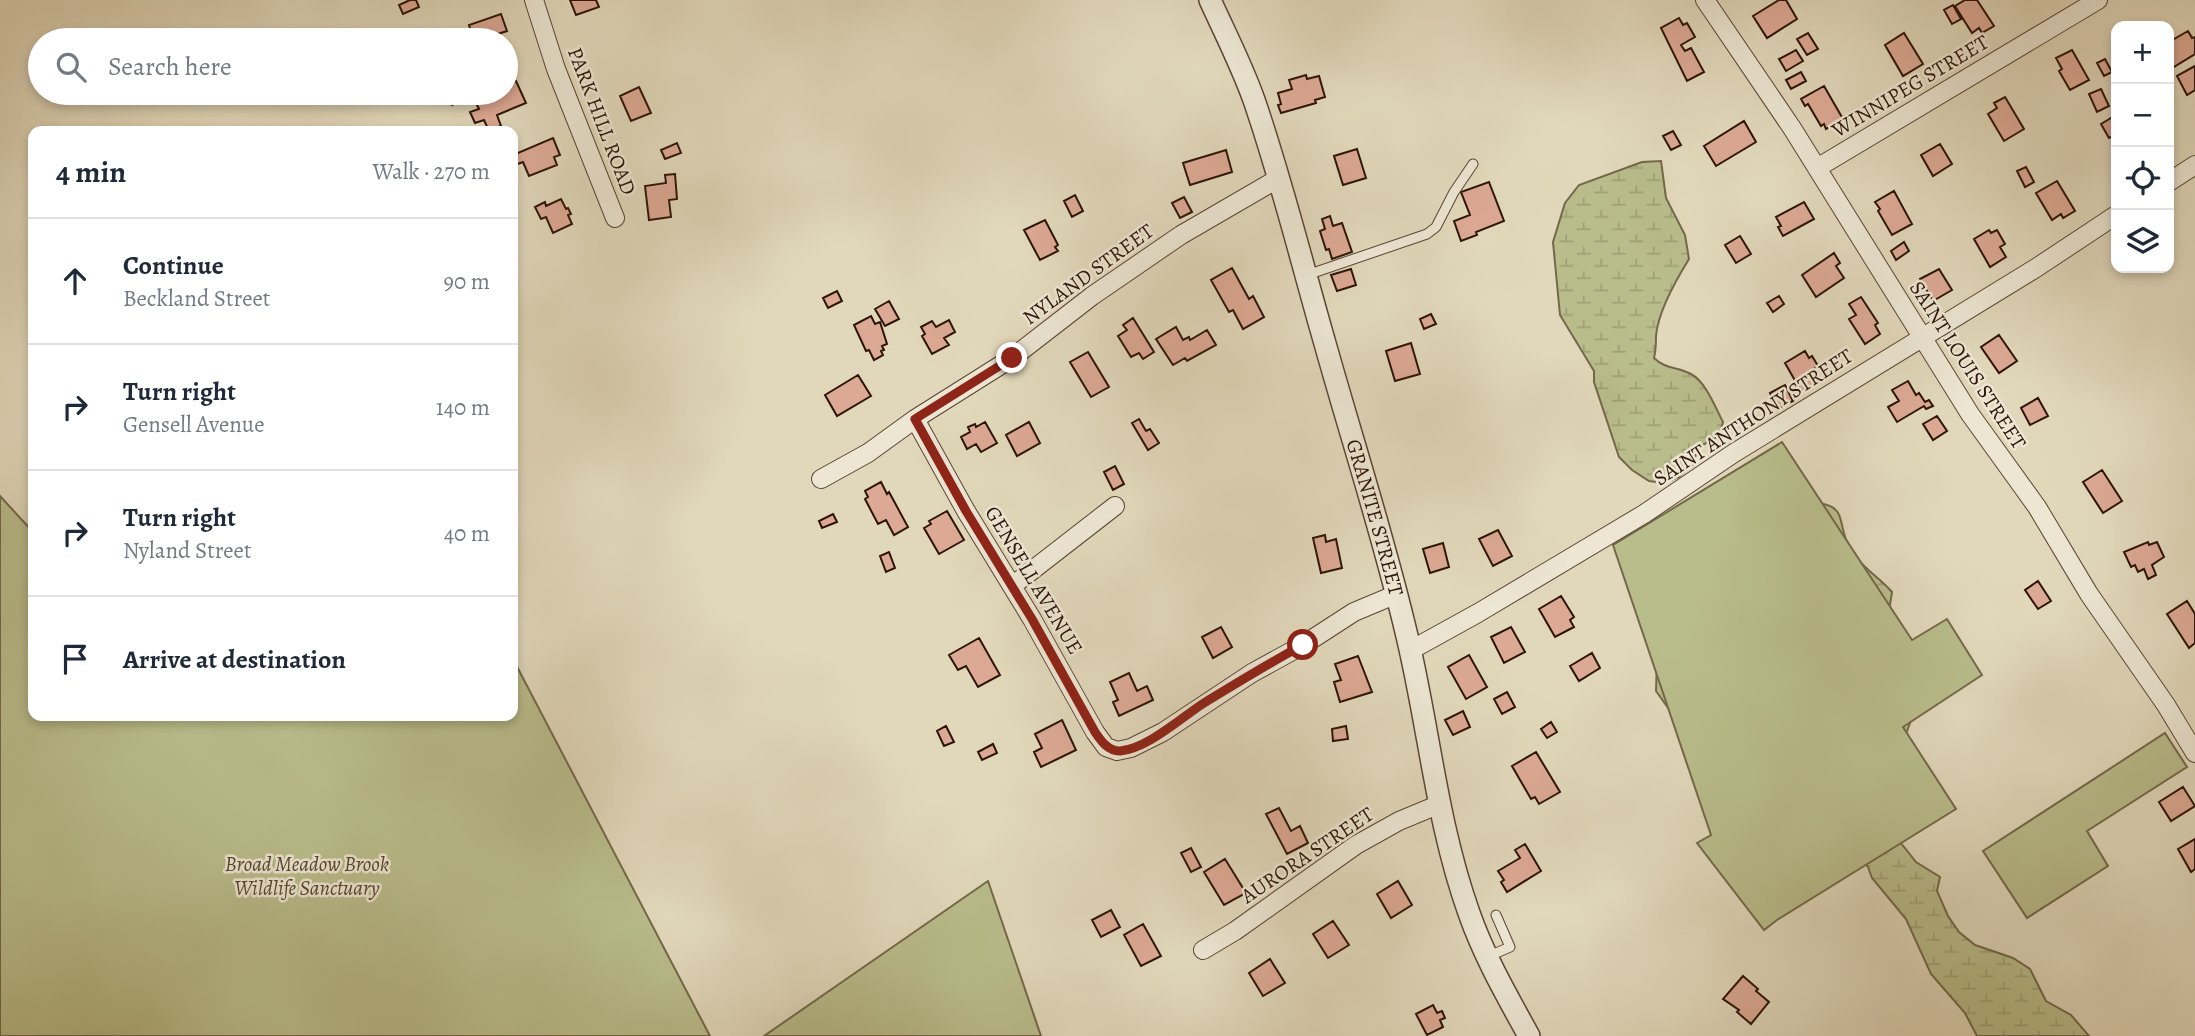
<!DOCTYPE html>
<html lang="en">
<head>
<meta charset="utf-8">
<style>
  :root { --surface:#fff; --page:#f2f2f3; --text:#1f2937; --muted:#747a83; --line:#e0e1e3 }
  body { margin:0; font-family:Alegreya,serif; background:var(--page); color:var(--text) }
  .controls { position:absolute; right:21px; top:21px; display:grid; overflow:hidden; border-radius:14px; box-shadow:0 4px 10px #0003 }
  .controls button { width:63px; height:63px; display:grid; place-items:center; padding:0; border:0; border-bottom:2px solid var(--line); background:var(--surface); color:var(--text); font:35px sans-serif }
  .stop { position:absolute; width:21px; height:21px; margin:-16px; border:5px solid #8f2418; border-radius:50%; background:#fff }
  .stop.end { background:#8f2418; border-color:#fff; box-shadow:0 2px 7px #0008 }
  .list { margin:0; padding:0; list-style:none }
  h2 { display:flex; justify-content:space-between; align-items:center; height:91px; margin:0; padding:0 28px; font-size:30px }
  h2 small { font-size:23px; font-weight:400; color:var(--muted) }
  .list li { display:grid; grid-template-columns:46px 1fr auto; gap:21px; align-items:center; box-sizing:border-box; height:126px; padding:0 28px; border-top:2px solid var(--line) }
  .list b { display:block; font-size:26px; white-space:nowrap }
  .list p { margin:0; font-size:23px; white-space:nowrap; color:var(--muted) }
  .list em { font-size:23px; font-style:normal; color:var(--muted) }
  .icon { flex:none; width:38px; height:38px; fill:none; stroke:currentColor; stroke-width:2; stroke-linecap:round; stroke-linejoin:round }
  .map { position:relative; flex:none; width:2195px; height:1036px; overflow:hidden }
  .search { position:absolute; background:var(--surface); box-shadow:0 4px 10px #0003; left:28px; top:28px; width:490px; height:77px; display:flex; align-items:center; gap:18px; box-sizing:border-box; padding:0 24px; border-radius:38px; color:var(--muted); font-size:26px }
  .panel { position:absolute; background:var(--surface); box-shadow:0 4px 10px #0003; left:28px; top:126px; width:490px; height:595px; border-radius:14px }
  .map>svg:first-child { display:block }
  .wetland { fill:url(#wetland-marsh); stroke:#736849; stroke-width:2 }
  .park { fill:#b9bc8b; stroke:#736849; stroke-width:2 }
  .building { fill:#dca994; stroke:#2d1407; stroke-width:2 }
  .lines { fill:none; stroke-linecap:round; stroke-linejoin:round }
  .service-casing { stroke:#5a4534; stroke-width:11 }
  .minor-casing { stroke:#5a4534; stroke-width:20 }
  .tertiary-casing { stroke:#5a4534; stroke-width:24 }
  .service { stroke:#ece6d3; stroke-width:9 }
  .minor { stroke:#ece6d3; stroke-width:18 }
  .tertiary { stroke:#ece6d3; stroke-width:21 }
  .route { stroke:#8f2418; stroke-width:9 }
  .labels { text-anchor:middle; stroke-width:5; stroke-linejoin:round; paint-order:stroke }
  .street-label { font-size:21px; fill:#2d1407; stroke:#ece6d3 }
  .park-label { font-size:21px; font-style:italic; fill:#57462f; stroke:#ece6d3 }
</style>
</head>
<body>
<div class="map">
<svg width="2195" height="1036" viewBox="0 0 2195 1036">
  <defs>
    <pattern id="wetland-marsh" width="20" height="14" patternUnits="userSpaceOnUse" patternTransform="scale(1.75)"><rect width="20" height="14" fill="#b9bc8b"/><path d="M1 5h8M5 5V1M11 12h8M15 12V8" fill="none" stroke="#9fa176"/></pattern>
  </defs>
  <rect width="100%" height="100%" fill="#e1d8bb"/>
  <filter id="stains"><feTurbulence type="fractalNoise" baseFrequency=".00286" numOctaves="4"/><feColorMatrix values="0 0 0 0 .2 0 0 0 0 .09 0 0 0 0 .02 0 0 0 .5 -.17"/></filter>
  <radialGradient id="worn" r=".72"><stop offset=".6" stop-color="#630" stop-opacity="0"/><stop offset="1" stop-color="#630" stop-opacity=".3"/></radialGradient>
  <path class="wetland" d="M1661 161 1666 198 1685 235 1689 259C1676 280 1658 311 1656 336 1656 344 1656 350 1654 358 1665 369 1678 367 1691 374 1706 382 1715 407 1723 422L1719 436 1699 447 1692 465 1679 477 1664 483 1649 481 1632 470 1619 457 1594 382V371L1560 315 1553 242 1565 203 1579 185 1642 162Z
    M1796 502C1859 501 1829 522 1856 557 1866 570 1881 579 1892 592L1888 617 1914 701 1910 723 1887 786 1901 843 1916 862 1940 877 1937 891 1948 916 1959 932 1975 945 2013 958 2030 969 2046 1001 2071 1015 2089 1036H1977L1965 1013 1931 974 1906 919 1872 878 1868 867 1854 851 1688 736 1656 691 1657 659Z"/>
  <path class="park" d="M1782 442 1912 640 1947 619 1982 675 1903 727 1956 809 1777 920 1764 930 1697 843 1711 835 1613 545Z
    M0 496 33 532V716H513V659L710 1036H0Z
    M2165 733 2187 767 2087 831 2108 866 2027 918 1983 851Z
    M988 881 1041 1036H764Z"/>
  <path class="building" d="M410 0H416L419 7 403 14 399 5Z
    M570 0H596L599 7 576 15Z
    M1779 0H1786L1797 19 1767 38 1753 16Z
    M1965 0H1977L1994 26 1982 33 1979 28 1972 33 1955 6Z
    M1953 5 1961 19 1952 24 1944 10Z
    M501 14 507 31 498 34 499 37 489 40H474L469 25Z
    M1679 18 1683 25 1687 23 1695 37 1681 45 1685 51 1691 48 1704 72 1687 81 1661 28Z
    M2188 31 2192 38 2195 37V54L2169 70V42Z
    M1808 33 1818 49 1807 55 1797 39Z
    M1904 33 1923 64 1903 76 1885 45Z
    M1796 50 1803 61 1786 71 1779 59Z
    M2072 50 2089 80 2070 90 2059 71 2062 69 2056 58Z
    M2105 59 2112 72 2104 76 2097 63Z
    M2195 66V90L2187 95 2177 76Z
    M1801 72 1806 81 1791 89 1786 80Z
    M1306 75 1307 79 1319 76 1325 97 1315 100 1316 103 1281 113 1278 105 1281 104 1278 93 1292 89 1289 80Z
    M516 81 526 103 497 115 501 126 489 131 484 120 475 123 470 112 479 109 474 99 488 93H506V85Z
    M1824 86 1843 119 1826 129 1824 124 1821 126 1808 104 1805 106 1801 99Z
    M639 87 651 113 631 121 620 96Z
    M2101 89 2109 106 2097 112 2089 94Z
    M447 93H475L476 95 452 105Z
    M2005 97 2024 129 2004 141 1988 114 1997 108 1994 103Z
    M2116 115V142L2113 136 2109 138 2101 124Z
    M1744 121 1756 142 1716 166 1704 146Z
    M1673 131 1681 145 1671 150 1663 136Z
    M553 138 560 155 554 157 557 165 529 176 523 162 515 165 513 155Z
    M677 143 681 153 665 159 661 150Z
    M1940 144 1952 164 1933 176 1921 155Z
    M1357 149 1366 178 1343 185 1334 156Z
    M1226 150 1232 172 1190 185 1183 163Z
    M2026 167 2034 182 2025 187 2017 171Z
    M675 174 677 199 669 200 671 217 649 220 645 186 666 183 665 175Z
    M2057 181 2075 211 2063 218 2061 214 2052 220 2036 193Z
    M1489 182 1504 221 1476 232 1477 235 1461 241 1454 221 1470 215 1461 192Z
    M1894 191 1912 224 1892 235 1878 211 1880 209 1875 202Z
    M1075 195 1083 211 1072 217 1064 201Z
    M1184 197 1192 212 1180 218 1172 203Z
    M561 199 566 209 568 208 571 214 568 215 572 224 553 233 546 217 541 219 535 207 545 202 546 206Z
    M1804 202 1814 219 1783 236 1778 227 1781 226 1776 217Z
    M1330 216 1333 226 1342 223 1352 252 1332 259 1329 249 1326 250 1320 231 1325 229 1322 219Z
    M1045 220 1058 245 1055 247 1058 251 1040 260 1024 230Z
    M1989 230 1991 233 1997 230 2005 244 2000 247 2006 257 1990 267 1974 239Z
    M1740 236 1751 254 1736 263 1725 245Z
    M1904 242 1909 251 1896 260 1891 251Z
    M1834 253 1840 263 1836 266 1844 278 1816 297 1802 275Z
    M1232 268 1249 299 1253 296 1264 317 1243 329 1233 310 1229 312 1211 280Z
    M1351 269 1356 285 1337 291 1331 275Z
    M1939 269 1952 290 1933 301 1920 279Z
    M837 291 842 301 828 308 823 298Z
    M1779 296 1784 304 1773 312 1767 303Z
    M1861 297 1878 323 1875 325 1880 334 1865 344 1849 319 1856 315 1849 304Z
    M889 301 899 319 885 326 875 309Z
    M1431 314 1436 324 1424 329 1420 319Z
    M871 316 875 324 880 322 887 344 882 346 884 350 881 351 883 355 874 360 869 350 866 351 854 325Z
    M1133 318 1154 352 1143 359 1139 353 1131 357 1118 336 1127 330 1123 325Z
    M949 320 955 332 944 338 949 345 932 354 922 336 925 334 921 327 932 321 936 327Z
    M1176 327 1183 340 1189 337 1190 340 1207 330 1216 345 1187 361 1185 358 1173 365 1156 339Z
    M1999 335 2017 361 1999 373 1981 347Z
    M1411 343 1420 374 1395 381 1386 351Z
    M1805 351 1809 358 1812 356 1818 366 1812 370 1818 382 1801 391 1785 363Z
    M1088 352 1109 387 1091 397 1070 362Z
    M858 375 871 396 837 416 825 395Z
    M1908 381 1916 395 1919 393 1925 402 1929 400 1933 406 1926 409 1924 406 1897 422 1888 407 1899 401 1892 390Z
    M1785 385 1793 401 1777 409 1770 393Z
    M2038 398 2048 416 2030 425 2021 408Z
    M1937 416 1947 431 1933 440 1923 424Z
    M1139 419 1146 431 1150 429 1159 443 1148 450 1132 423Z
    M985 422 997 443 981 452 976 444 967 449 961 437 970 432 968 427 975 424 976 427Z
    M1029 422 1040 443 1017 456 1006 435Z
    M1115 466 1124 484 1113 490 1104 472Z
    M2102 470 2122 501 2103 513 2083 482Z
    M881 482 887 494 889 492 908 527 894 535 886 520 878 524 865 499 868 497 865 491Z
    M947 511 964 540 939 554 924 528 931 524 929 521Z
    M833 514 837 522 822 528 819 521Z
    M1498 530 1512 556 1493 566 1479 539Z
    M1325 535 1326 542 1336 539 1342 568 1321 573 1313 538Z
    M2148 542 2149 545 2157 542 2164 557 2152 565 2156 575 2148 579 2144 569 2138 572 2135 565 2131 567 2124 552Z
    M1443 543 1449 567 1430 573 1423 549Z
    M889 552 895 568 886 572 880 556Z
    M2038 581 2051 601 2038 609 2025 590Z
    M1561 596 1574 617 1570 620 1574 627 1555 637 1539 609Z
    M2187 601 2195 614V643L2189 648 2167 614Z
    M1221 627 1232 647 1213 658 1202 637Z
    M1511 627 1525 652 1504 663 1491 637Z
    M979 638 1000 675 978 687 966 666 958 670 949 655Z
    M1592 653 1600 668 1579 681 1570 666Z
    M1469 655 1487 687 1466 699 1448 667Z
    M1358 656 1372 692 1340 702 1334 682 1341 680 1335 664Z
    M1129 673 1137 691 1147 686 1153 700 1119 716 1113 702 1118 700 1110 682Z
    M1507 692 1515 707 1502 714 1494 699Z
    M1463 711 1470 727 1453 735 1445 720Z
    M1062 720 1076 750 1041 767 1034 752 1042 748 1035 734Z
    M1551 722 1557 732 1547 738 1541 729Z
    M946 726 954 742 944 746 937 731Z
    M1346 726 1348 739 1333 741 1332 729Z
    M993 744 997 753 982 760 978 752Z
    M1536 752 1560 792 1539 804 1535 797 1531 799 1512 766Z
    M2183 787 2195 806 2171 821 2159 802Z
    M1279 808 1291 831 1300 826 1308 843 1287 854 1266 814Z
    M2195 839V869L2191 872 2178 849Z
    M1525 844 1541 871 1507 892 1501 882 1504 880 1498 871 1520 858 1515 850Z
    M1191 848 1201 867 1191 872 1181 853Z
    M1225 859 1246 893 1224 905 1204 872Z
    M1398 881 1412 905 1391 918 1377 894Z
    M1111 910 1120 927 1101 937 1092 920Z
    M1333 921 1349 945 1328 958 1313 934Z
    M1143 924 1161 956 1141 966 1124 935Z
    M1270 959 1285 983 1263 996 1249 973Z
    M1743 976 1758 989 1756 991 1769 1002 1751 1024 1737 1012 1739 1010 1723 999Z
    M1433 1005 1437 1013 1442 1011 1445 1018 1440 1020 1443 1027 1427 1035 1416 1014Z"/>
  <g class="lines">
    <g class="service-casing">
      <path id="service" d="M1307 275 1427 234 1436 227 1454 192 1473 164
        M1487 957 1510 947 1496 915"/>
    </g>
    <g class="minor-casing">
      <path id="minor" d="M534 0 556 69 615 218
        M1705 0 1792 128 1970 414 2037 507 2089 594 2166 705 2195 753
        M1817 168 2098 0
        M2169 182 2195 165
        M915 419 966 511 1032 619 1095 732 1106 747 1117 751 1131 748 1163 732 1252 673 1303 645 1354 612 1397 594
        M821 479 868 453 915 419 1012 358 1092 296 1181 235 1279 178
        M1012 586 1115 506
        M1411 650 1478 613 1644 514 1734 453 2036 268 2116 215
        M1203 950 1235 931 1356 845 1399 821 1440 804"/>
    </g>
    <g class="tertiary-casing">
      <g id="tertiary">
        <path id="s1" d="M1210 0C1225 33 1242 66 1254 100 1282 181 1302 264 1326 347 1353 443 1384 538 1407 636 1429 728 1437 824 1469 913 1484 956 1507 996 1529 1036"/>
      </g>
    </g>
    <use href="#service" class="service"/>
    <use href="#minor" class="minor"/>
    <use href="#tertiary" class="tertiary"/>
  </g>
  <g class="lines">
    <path class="route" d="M1012 358 915 419 966 511 1032 619 1095 732C1101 741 1108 751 1120 751 1147 749 1182 717 1204 703 1237 683 1269 663 1303 645"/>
  </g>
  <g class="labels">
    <g class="street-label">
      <text transform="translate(1910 86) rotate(-31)" y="7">WINNIPEG STREET</text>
      <text transform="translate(602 121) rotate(69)" y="7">PARK HILL ROAD</text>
      <text transform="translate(1088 274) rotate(-36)" y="7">NYLAND STREET</text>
      <text transform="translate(1968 365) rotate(57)" y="7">SAINT LOUIS STREET</text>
      <text transform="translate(1753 417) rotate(-33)" y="7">SAINT ANTHONY STREET</text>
      <text dy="7" stroke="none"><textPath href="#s1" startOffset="544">GRANITE STREET</textPath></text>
      <text transform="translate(1034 580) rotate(59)" y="7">GENSELL AVENUE</text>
      <text transform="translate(1307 855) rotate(-34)" y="7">AURORA STREET</text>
    </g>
    <g class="park-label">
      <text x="307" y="871">Broad Meadow Brook<tspan x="307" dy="24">Wildlife Sanctuary</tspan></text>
    </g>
  </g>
  <rect width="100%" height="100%" filter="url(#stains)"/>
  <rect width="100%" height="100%" fill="url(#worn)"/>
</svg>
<div class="controls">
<button>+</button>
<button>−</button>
<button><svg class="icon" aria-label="locate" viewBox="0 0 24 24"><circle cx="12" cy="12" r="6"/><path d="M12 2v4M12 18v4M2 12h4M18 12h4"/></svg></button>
<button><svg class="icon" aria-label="layers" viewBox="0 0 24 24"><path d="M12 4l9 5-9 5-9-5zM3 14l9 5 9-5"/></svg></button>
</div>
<div class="stop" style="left:1303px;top:645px"></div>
<div class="stop end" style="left:1012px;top:358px"></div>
<div class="search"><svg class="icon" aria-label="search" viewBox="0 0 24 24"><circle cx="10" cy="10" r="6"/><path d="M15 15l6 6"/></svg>Search here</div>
<section class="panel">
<h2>4 min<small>Walk · 270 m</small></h2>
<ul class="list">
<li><svg class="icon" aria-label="ahead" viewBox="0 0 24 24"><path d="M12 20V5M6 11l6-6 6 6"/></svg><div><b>Continue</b><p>Beckland Street</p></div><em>90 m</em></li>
<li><svg class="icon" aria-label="right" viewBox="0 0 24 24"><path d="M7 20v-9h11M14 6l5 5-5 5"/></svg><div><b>Turn right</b><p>Gensell Avenue</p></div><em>140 m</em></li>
<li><svg class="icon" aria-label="right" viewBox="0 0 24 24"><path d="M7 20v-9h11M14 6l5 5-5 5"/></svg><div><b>Turn right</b><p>Nyland Street</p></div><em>40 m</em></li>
<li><svg class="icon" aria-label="arrive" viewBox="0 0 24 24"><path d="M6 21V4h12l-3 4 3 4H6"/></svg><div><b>Arrive at destination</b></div></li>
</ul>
</section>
</div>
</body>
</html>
